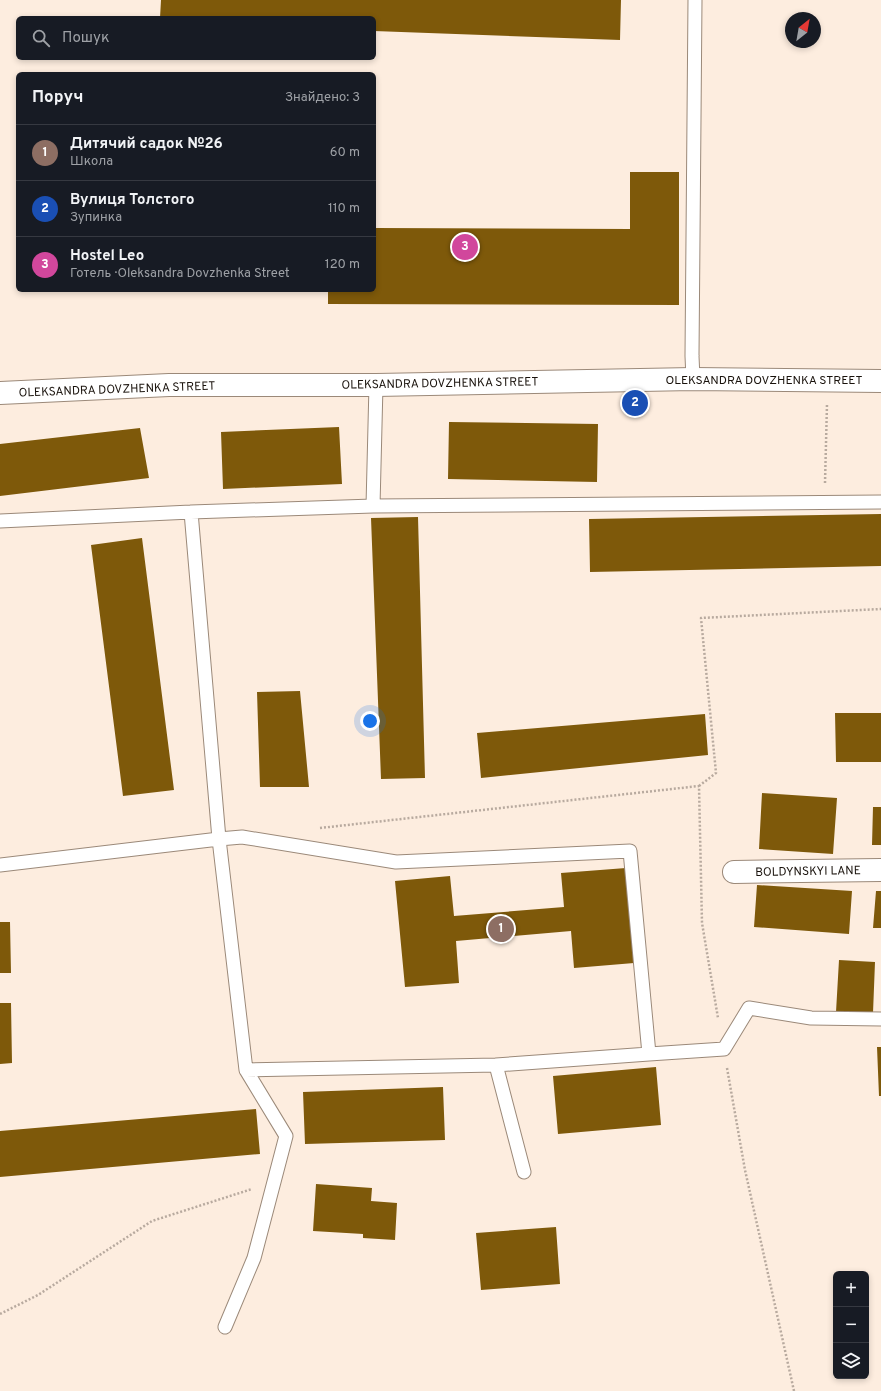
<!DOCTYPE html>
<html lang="uk">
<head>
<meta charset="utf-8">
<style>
  :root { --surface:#171b24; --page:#242831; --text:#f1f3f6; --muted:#9ea1a6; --line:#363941; --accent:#7c3aed }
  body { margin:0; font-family:Overpass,sans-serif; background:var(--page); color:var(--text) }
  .controls { position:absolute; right:12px; bottom:12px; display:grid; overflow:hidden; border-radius:6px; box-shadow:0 2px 6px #0003 }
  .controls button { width:36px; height:36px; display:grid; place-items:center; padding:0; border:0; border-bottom:1px solid var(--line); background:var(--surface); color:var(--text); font:20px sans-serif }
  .compass { position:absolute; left:785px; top:12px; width:36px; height:36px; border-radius:50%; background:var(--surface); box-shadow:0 2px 6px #0003; rotate:31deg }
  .you { position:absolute; left:370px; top:721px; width:14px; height:14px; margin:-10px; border:3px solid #fff; border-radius:50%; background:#1a73e8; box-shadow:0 0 0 6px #1a73e833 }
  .badge { display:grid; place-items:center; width:26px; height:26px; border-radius:50%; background:var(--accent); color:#fff; font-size:13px; font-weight:700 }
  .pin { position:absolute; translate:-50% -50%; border:2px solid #fff; box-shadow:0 1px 4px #0006 }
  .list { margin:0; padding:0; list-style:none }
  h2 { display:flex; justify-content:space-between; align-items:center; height:52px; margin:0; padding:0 16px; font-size:17px }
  h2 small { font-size:13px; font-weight:400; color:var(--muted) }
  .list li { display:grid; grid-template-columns:26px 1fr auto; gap:12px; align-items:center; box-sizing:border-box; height:56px; padding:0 16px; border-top:1px solid var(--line) }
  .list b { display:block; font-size:15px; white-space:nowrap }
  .list p { margin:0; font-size:13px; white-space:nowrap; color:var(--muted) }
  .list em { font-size:13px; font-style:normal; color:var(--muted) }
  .icon { flex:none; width:22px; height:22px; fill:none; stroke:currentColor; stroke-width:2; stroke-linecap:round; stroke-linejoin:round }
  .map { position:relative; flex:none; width:881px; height:1391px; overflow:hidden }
  .search { position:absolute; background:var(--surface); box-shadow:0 2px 6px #0003; left:16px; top:16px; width:360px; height:44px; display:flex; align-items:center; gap:10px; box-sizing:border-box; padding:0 14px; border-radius:6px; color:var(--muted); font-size:15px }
  .panel { position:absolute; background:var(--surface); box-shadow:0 2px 6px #0003; left:16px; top:72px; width:360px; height:220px; border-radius:6px }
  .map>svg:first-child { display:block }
  .building { fill:#7e590a }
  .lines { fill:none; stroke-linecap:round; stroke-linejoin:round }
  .service-casing { stroke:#9b8979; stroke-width:15 }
  .minor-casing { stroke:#9b8979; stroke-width:24 }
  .secondary-casing { stroke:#9b8979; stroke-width:24 }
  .path { stroke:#b8aa9f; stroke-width:2.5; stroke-dasharray:2 2; stroke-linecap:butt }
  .service { stroke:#fff; stroke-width:13 }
  .minor { stroke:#fff; stroke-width:22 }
  .secondary { stroke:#fff; stroke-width:22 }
  .labels { text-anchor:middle; stroke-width:4; stroke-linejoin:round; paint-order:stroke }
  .street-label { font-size:12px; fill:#19120c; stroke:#fff }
</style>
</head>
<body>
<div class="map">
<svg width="881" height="1391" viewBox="0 0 881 1391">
  <rect width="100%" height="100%" fill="#fdeddf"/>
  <path class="building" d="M161 0H621L620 40 374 31V18H160Z
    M630 172H679V305L328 304V290H374V228L630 229Z
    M449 422 598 424 597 482 448 479Z
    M339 427 342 484 223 489 221 432Z
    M140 428 149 478 0 496V444Z
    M881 514V566L590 572 589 519Z
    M418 517 425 778 381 779 371 518Z
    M142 538 174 790 123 796 91 545Z
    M300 691 309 787H260L257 692Z
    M835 713H881V762H836Z
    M705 714 708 755 481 778 477 733Z
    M762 793 837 798 833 854 759 849Z
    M873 807H881V845H872Z
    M626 868 634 963 574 968 571 931 456 941 459 983 405 987 395 881 450 876 454 916 564 907 561 873Z
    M757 885 852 891 849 934 754 927Z
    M876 891H881V928H873Z
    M0 922H10L11 973H0Z
    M839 960 875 962 873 1013 836 1012Z
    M0 1003H11L12 1063 0 1064Z
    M877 1047H881V1096H879Z
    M656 1067 661 1125 558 1134 553 1076Z
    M443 1087 445 1140 305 1144 303 1092Z
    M256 1109 260 1154 0 1177V1131Z
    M316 1184 372 1188 371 1201 397 1203 395 1240 363 1238V1234L313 1231Z
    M556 1227 560 1284 481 1290 476 1233Z"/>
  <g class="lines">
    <g class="service-casing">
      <path id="service" d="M693 379 692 356 695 0
        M373 506 881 502
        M0 521 191 512
        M0 865 219 839 191 512 373 506 376 385
        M496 1065 649 1054
        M246 1070 496 1065 524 1172
        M225 1327 254 1258 286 1136 246 1070 219 839 242 837 396 862 630 851 649 1054 724 1049 749 1008 811 1018 881 1019"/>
    </g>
    <g class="minor-casing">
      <path id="minor" d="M734 872 881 870"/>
    </g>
    <g class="secondary-casing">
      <path id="secondary" d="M0 393 169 385H376L693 379 881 381"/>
    </g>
    <path class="path" d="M825 483 827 404
      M699 786 716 773 701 618 881 609
      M320 828 699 786 702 923 718 1018
      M727 1068 745 1170 794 1391
      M0 1314 38 1295 152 1221 252 1189"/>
    <use href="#service" class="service"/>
    <use href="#minor" class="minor"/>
    <use href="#secondary" class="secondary"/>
  </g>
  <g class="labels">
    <g class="street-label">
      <text x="764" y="384">OLEKSANDRA DOVZHENKA STREET</text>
      <text transform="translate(440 383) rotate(-1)" y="4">OLEKSANDRA DOVZHENKA STREET</text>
      <text transform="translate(117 389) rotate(-2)" y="4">OLEKSANDRA DOVZHENKA STREET</text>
      <text transform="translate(808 871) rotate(-1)" y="4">BOLDYNSKYI LANE</text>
    </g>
  </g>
</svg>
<div class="controls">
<button>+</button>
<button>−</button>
<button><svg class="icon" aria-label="layers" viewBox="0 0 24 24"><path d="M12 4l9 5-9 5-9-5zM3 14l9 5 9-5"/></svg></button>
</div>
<svg class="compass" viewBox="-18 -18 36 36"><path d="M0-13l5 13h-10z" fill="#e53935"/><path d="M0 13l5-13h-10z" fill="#9ea1a6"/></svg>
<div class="you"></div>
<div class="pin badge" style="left:501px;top:929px;background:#8d6e63">1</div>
<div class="pin badge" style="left:635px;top:403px;background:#1a4fb4">2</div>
<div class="pin badge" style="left:465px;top:247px;background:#d1479c">3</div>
<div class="search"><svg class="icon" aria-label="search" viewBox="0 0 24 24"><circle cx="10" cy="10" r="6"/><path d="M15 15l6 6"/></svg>Пошук</div>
<section class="panel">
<h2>Поруч<small>Знайдено: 3</small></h2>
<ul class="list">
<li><span class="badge" style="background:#8d6e63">1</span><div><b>Дитячий садок №26</b><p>Школа</p></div><em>60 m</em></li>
<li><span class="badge" style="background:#1a4fb4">2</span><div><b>Вулиця Толстого</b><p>Зупинка</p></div><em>110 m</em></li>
<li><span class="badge" style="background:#d1479c">3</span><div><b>Hostel Leo</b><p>Готель · Oleksandra Dovzhenka Street</p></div><em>120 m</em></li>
</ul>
</section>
</div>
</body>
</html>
